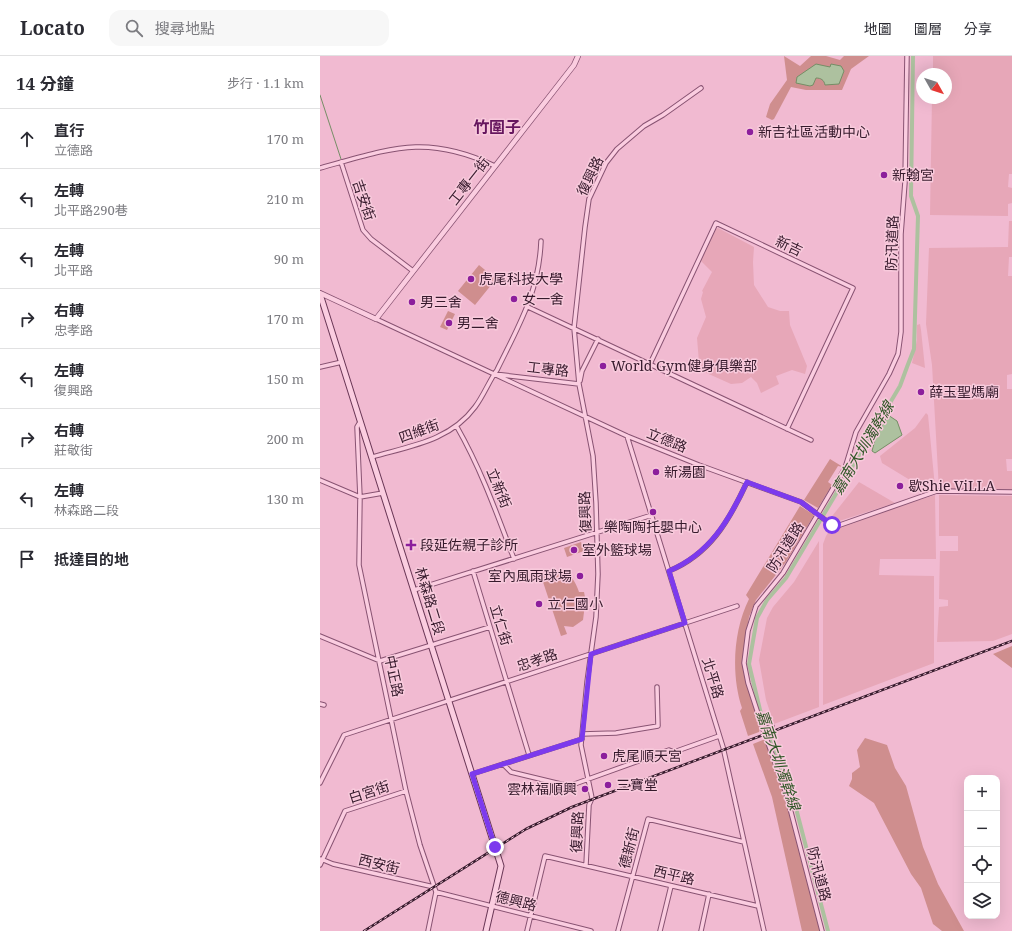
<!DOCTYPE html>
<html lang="zh-TW">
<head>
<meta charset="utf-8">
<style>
  :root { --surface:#fff; --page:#f7f7f7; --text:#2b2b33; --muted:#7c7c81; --line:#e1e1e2 }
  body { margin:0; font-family:"Noto Serif","Noto Sans TC",serif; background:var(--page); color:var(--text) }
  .controls { position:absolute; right:12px; bottom:12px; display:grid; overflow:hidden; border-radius:8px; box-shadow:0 4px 16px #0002 }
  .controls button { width:36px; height:36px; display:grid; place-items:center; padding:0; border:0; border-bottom:1px solid var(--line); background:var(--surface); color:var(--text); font:20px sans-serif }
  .compass { position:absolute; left:596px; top:12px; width:36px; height:36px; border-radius:50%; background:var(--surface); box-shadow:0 4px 16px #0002; rotate:129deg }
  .stop { position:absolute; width:12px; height:12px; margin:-9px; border:3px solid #7c3aed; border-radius:50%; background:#fff }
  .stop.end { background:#7c3aed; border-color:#fff; box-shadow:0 1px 4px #0008 }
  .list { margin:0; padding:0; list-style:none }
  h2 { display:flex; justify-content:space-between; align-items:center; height:52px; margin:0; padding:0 16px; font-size:17px }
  h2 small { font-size:13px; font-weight:400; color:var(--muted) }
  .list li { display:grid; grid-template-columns:26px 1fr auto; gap:12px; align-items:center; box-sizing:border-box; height:60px; padding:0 16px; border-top:1px solid var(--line) }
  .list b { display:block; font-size:15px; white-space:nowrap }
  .list p { margin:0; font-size:13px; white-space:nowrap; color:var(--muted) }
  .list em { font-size:13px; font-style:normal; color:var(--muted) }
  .icon { flex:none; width:22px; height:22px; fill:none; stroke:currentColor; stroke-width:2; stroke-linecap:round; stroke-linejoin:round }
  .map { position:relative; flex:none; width:692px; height:875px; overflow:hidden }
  header { display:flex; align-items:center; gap:24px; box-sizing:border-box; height:56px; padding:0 20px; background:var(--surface); border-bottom:1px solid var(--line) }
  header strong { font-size:19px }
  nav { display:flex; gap:22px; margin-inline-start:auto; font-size:14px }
  .search { width:280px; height:36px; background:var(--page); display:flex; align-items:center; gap:10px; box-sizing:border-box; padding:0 14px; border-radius:12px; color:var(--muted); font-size:15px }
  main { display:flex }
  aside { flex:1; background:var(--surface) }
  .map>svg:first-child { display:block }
  .farmland { fill:#e7a7b8 }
  .green { fill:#cf8e8e }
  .water { fill:#adc19f; stroke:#758e66 }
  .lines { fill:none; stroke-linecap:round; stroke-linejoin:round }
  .stream { stroke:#758e66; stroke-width:1 }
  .canal { stroke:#adc19f; stroke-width:4 }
  .minor-casing { stroke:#885372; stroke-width:5.5 }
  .tertiary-casing { stroke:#885372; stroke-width:6 }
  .secondary-casing { stroke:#6a3756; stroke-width:7 }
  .minor { stroke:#fbcde0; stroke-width:3.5 }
  .tertiary { stroke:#fbcde0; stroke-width:4.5 }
  .secondary { stroke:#fbcde0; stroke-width:5 }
  .rail-casing { stroke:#361a2c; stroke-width:2.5 }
  .rail { stroke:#f8cadc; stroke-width:1; stroke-dasharray:3; stroke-linecap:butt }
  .route { stroke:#7c3aed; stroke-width:5 }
  .poi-dot { fill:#8c1f9c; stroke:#f8cadc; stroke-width:1.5 }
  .labels { text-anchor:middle; stroke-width:3; stroke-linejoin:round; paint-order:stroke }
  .poi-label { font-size:14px; fill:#361a2c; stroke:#f8cadc; text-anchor:start }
  .street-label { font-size:14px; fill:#361a2c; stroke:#f8cadc }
  .water-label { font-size:15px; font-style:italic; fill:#305727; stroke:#f8cadc }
  .quarter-label { font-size:16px; font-weight:bold; fill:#66165e; stroke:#f8cadc }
</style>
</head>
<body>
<header>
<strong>Locato</strong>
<div class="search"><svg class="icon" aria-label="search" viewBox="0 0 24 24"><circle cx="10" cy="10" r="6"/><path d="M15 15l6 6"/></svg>搜尋地點</div>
<nav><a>地圖</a><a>圖層</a><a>分享</a></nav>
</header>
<main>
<aside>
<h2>14 分鐘<small>步行 · 1.1 km</small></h2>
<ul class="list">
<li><svg class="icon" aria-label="ahead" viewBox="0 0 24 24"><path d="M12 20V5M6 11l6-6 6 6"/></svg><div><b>直行</b><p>立德路</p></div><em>170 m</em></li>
<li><svg class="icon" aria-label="left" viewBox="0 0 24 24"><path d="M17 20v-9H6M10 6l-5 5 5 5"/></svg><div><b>左轉</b><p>北平路290巷</p></div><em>210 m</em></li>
<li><svg class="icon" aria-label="left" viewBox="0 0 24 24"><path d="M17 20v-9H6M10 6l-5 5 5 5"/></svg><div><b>左轉</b><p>北平路</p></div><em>90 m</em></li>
<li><svg class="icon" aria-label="right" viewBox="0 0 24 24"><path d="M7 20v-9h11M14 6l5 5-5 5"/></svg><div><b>右轉</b><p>忠孝路</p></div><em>170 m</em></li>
<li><svg class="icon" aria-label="left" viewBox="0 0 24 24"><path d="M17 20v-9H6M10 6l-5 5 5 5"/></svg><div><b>左轉</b><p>復興路</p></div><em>150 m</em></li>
<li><svg class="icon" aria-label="right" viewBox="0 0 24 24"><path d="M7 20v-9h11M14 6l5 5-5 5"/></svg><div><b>右轉</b><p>莊敬街</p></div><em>200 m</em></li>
<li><svg class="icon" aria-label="left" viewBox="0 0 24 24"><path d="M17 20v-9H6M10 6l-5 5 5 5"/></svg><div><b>左轉</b><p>林森路二段</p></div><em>130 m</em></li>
<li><svg class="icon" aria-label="arrive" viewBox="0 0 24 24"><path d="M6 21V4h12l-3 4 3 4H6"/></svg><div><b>抵達目的地</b></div></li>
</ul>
</aside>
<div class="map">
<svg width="692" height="875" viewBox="0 0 692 875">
  <rect width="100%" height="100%" fill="#f1bad1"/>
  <path class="farmland" d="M613 0H692V118H689L688 131 692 132V147L688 148V160L610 159 612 42H626V18H613Z
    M689 165H692V201H689L688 220H692V318L687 319V333H692V403H686L687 415H692V434H619L612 309 606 268 609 192 688 191Z
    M398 172 434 191 433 206 434 229 448 251 460 255H469L470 269 487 310 485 318 472 314 456 320 459 328 441 337 437 327 431 321 422 327 411 328 382 315 379 306 377 282 386 261 381 243 383 236 382 235 392 216 380 204 393 175Z
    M600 268 601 274 605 312 592 307 597 284V269Z
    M606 357 608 359 615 431 613 435H608L562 407 560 400 595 372Z
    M539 426 575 447 513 467 509 464Z
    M615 439 616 503H560L559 519 614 520V607L503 649V488L506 480 511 472Z
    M619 439 692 440V578L673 585 617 586 619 551 628 550V544L619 543 620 495H638V480H619Z
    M499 485V651L454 668 446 644 439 604 447 562 453 551 474 526Z"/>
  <path class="green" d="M464 0 480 10 491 0H506L520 4 524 0H549L531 13 522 34H486L471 31 454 63 452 64 446 61 450 48 467 24Z
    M159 209 176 223 155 249 138 235Z
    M128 255 135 258 127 274 120 271Z
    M510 403 523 411 518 410 508 426 512 429 498 452 484 444Z
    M480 450 494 459 466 506 436 544 429 561 423 596V613L440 673 439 676 428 680 420 655 422 652C411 619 413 575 429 543L426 539Z
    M261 486 264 495 247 501 244 492Z
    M226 515 230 525C244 507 254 521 259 536H264L265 541 261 543 264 556 263 564 253 571 244 570 247 578 241 580 220 517Z
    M692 590V612L673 598Z
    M545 682 567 689 575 712 586 730 603 791 618 828 644 875H622L613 868 601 832 591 818 554 747 529 730 532 723V717L540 711 537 694Z
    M445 683 469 753 500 875H482L452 741 433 688Z"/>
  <path class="water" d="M496 8 510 11 511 8 521 10 524 15 519 28 505 29C504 24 501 22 496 22L493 29 490 30 476 27 477 21Z
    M568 359 577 365 582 379 555 397 552 395 556 380Z"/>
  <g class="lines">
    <path class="stream" d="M0 39 21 103"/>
    <path class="canal" d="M508 875 472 737 441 658 429 608 437 562 447 544 466 522 580 330 587 311 594 293 598 160 591 140 593 0"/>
    <g class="minor-casing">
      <path id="minor" d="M21 106 43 174 51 183 93 215
        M0 112C70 93 105 77 175 110
        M208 251 491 384
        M56 263 174 318 259 328
        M330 308 396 167 533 232 467 373
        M0 311 22 306
        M174 318 307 380 379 409 481 446 512 469H520L617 435 692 436
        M260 325 262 315 278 283
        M40 366 37 371 40 441 39 509 86 735 100 789 116 836 108 875
        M137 371C161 413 177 458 194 503
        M307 380 403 691 444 875
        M52 401C90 390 130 385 155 351 164 339 169 325 177 314 199 269 219 236 221 185
        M0 424 40 441 63 437
        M153 515 209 699
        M349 515C390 498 409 465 427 426
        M94 534 332 459
        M0 580 60 605 170 571
        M0 648 4 649
        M443 674 452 670
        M262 678 296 677 338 670 337 631
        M183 708 191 716 249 730 349 694 354 696 399 680
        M152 718 262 683
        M0 727 24 679 417 550
        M1 803 13 808 114 831
        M0 809 25 755 86 735
        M266 809 269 749 272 742 261 689 267 626 276 561 278 518 276 447 273 400 259 328 254 272 265 171 269 143 286 107 297 93 324 70 343 59 381 32
        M116 836 271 875
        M207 875 225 800 438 850
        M298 875 328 763 424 786
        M340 875 351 830
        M381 875 389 838
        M502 875 466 737 444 676 428 627 424 607 428 575 436 550 463 517 525 412 536 376 569 318 578 298 581 276V178L585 126 587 0"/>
    </g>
    <g class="tertiary-casing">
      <path id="tertiary" d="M0 237 56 263 254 9 258 0"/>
    </g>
    <g class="secondary-casing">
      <path id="secondary" d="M0 238 181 810 166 875"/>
    </g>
    <use href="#minor" class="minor"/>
    <use href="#tertiary" class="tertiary"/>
    <use href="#secondary" class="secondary"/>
    <g class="rail-casing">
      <path id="rail" d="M44 875 206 773 252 751 692 585"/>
    </g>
    <use href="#rail" class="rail"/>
  </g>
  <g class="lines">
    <path class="route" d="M175 791 152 718 262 683 271 598 365 567 349 515C389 498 409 465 427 426L481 446 512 469"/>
  </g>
  <g class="poi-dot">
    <circle cx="430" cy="76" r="4"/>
    <circle cx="564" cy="119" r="4"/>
    <circle cx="151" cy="223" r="4"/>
    <circle cx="194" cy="243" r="4"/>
    <circle cx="92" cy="246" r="4"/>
    <circle cx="129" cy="267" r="4"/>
    <circle cx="283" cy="310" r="4"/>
    <circle cx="601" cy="336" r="4"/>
    <circle cx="336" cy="416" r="4"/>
    <circle cx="580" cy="430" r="4"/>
    <circle cx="333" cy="456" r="4"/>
    <path d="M89 483h4v4h4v4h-4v4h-4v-4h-4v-4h4z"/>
    <circle cx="254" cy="494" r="4"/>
    <circle cx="260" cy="520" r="4"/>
    <circle cx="219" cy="548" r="4"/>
    <circle cx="284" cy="700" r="4"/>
    <circle cx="288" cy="729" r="4"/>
    <circle cx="265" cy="733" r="4"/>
  </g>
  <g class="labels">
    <g class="poi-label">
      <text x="438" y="81">新吉社區活動中心</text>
      <text x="572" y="124">新翰宮</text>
      <text x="159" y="228">虎尾科技大學</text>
      <text x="202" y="248">女一舍</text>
      <text x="100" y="251">男三舍</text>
      <text x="137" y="272">男二舍</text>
      <text x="291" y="315">World Gym健身俱樂部</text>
      <text x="609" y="341">薛玉聖媽廟</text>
      <text x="344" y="421">新湯園</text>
      <text x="588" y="435">歇Shie ViLLA</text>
      <text x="333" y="476" text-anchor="middle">樂陶陶托嬰中心</text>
      <text x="100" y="494">段延佐親子診所</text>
      <text x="262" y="499">室外籃球場</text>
      <text x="252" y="525" text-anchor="end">室內風雨球場</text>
      <text x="227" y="553">立仁國小</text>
      <text x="292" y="705">虎尾順天宮</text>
      <text x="296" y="734">三寶堂</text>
      <text x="257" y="738" text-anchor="end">雲林福順興</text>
    </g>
    <g class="street-label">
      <text transform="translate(270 120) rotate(-64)" y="5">復興路</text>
      <text transform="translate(149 125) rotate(-52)" y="5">工專一街</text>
      <text transform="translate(44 144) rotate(71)" y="5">吉安街</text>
      <text transform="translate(572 187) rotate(-88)" y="5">防汛道路</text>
      <text transform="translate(469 190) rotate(25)" y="5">新吉</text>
      <text transform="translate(228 313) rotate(6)" y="5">工專路</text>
      <text transform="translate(99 375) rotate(-20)" y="5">四維街</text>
      <text transform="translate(347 384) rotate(22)" y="5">立德路</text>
      <text transform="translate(179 432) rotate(68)" y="5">立新街</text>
      <text transform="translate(265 456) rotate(-92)" y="5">復興路</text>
      <text transform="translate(465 491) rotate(-58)" y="5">防汛道路</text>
      <text transform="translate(110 545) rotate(73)" y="5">林森路二段</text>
      <text transform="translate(181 569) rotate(73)" y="5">立仁街</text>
      <text transform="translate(217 604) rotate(-19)" y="5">忠孝路</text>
      <text transform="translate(74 620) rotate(78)" y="5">中正路</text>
      <text transform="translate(393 622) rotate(73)" y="5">北平路</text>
      <text transform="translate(49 736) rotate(-18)" y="5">白宮街</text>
      <text transform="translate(257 776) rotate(-87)" y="5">復興路</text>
      <text transform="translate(309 792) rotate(-76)" y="5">德新街</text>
      <text transform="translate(59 808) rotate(14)" y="5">西安街</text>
      <text transform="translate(499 818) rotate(75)" y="5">防汛道路</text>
      <text transform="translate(354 819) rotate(13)" y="5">西平路</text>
      <text transform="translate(196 845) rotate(14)" y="5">德興路</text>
    </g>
    <g class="water-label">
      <text transform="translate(543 392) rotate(-59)" y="5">嘉南大圳濁幹線</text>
      <text transform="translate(458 704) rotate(71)" y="5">嘉南大圳濁幹線</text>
    </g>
    <g class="quarter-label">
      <text x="177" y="77">竹圍子</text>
    </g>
  </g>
</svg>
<div class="controls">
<button>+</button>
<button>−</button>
<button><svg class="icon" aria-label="locate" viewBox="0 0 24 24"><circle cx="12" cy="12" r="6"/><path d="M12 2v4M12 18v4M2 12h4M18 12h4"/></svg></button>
<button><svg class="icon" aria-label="layers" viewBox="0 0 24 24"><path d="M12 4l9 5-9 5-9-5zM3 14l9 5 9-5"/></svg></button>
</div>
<svg class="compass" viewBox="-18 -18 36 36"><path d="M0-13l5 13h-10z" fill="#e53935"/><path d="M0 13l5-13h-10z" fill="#7c7c81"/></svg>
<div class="stop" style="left:512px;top:469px"></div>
<div class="stop end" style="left:175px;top:791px"></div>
</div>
</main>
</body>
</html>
